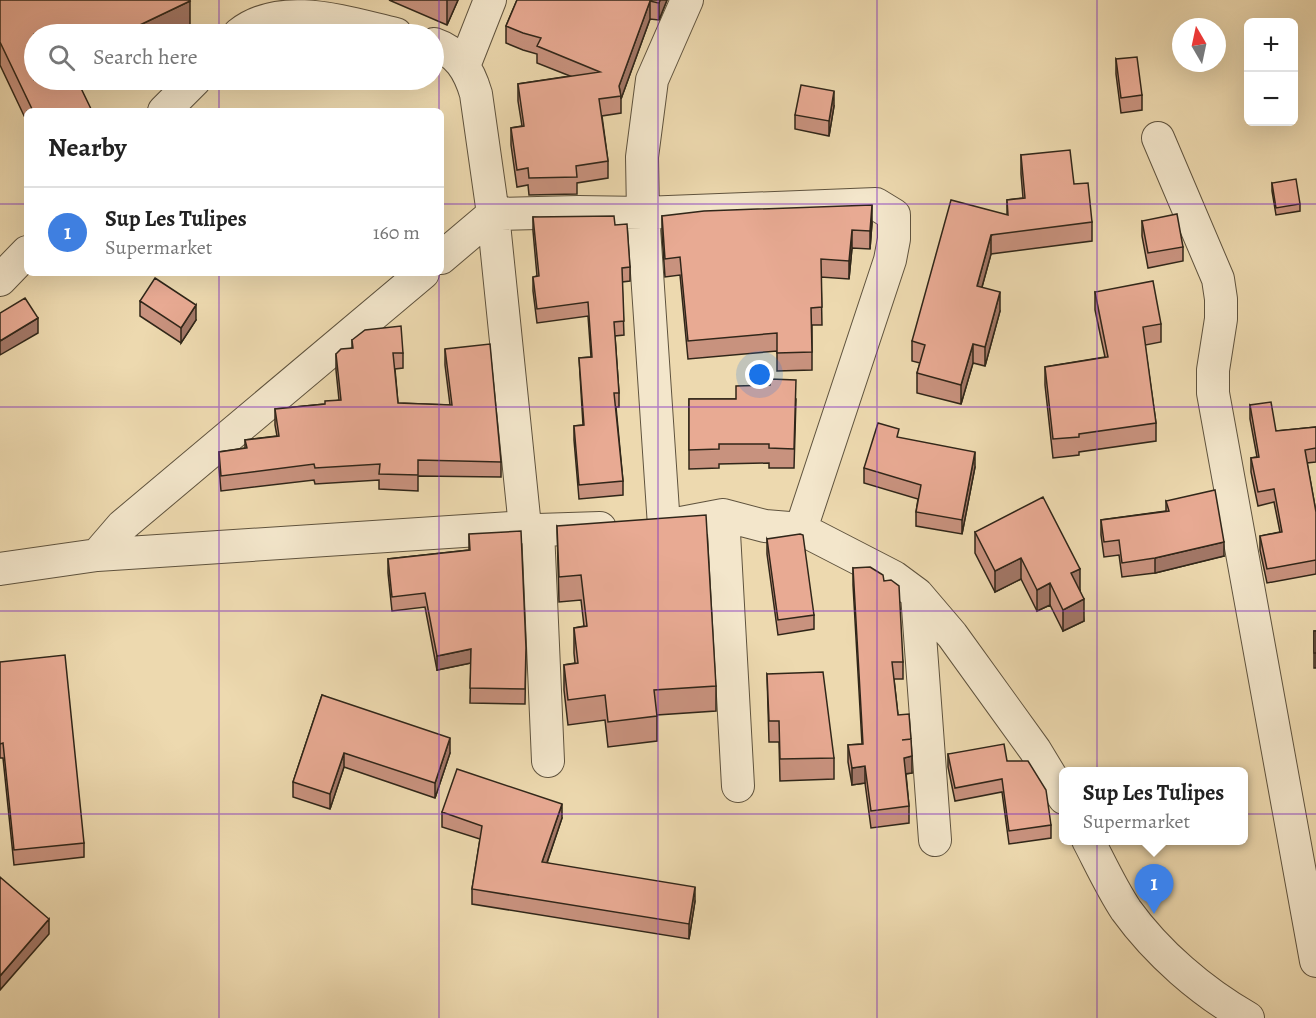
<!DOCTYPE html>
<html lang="en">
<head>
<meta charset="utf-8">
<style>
  :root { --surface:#fff; --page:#f6f6f6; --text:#222; --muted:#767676; --line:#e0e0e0; --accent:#ea580c }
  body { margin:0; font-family:Alegreya,serif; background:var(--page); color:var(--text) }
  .controls { position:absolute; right:18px; top:18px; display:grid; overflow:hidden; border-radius:9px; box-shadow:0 6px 24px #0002 }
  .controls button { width:54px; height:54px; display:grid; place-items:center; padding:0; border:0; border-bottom:2px solid var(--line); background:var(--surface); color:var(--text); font:30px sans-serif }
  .compass { position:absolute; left:1172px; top:18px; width:54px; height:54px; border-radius:50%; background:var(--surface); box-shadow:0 6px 24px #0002; rotate:351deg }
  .you { position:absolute; left:760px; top:375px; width:21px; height:21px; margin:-15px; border:4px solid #fff; border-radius:50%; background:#1a73e8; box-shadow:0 0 0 9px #1a73e833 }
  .badge { display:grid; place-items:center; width:39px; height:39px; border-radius:50%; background:var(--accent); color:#fff; font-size:20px; font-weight:700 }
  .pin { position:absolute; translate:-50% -50px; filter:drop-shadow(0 2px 3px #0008) }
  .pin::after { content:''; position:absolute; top:32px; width:21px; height:18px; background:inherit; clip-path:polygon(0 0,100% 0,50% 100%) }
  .popup { position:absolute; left:1059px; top:767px; width:189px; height:78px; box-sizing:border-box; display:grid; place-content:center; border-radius:9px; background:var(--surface); filter:drop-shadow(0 2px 4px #0005); font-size:20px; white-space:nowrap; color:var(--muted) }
  .popup b { font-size:22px; color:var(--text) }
  .popup::after { content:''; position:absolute; left:50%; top:100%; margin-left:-12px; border:12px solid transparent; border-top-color:var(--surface) }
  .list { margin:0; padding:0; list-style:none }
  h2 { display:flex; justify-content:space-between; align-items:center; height:78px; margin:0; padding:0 24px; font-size:26px }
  h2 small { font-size:20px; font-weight:400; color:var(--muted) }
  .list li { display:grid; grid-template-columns:39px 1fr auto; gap:18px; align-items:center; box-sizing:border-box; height:90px; padding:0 24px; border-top:2px solid var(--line) }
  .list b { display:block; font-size:22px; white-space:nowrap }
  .list p { margin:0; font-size:20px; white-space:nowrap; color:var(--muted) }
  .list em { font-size:20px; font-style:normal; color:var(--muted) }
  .icon { flex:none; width:33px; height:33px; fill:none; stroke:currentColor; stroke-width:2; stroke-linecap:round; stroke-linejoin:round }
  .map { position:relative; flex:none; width:1316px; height:1018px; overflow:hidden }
  .search { position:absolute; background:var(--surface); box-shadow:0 6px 24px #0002; left:24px; top:24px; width:420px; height:66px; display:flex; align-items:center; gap:15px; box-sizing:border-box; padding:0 21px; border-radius:33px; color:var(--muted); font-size:22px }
  .panel { position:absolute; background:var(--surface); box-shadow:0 6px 24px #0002; left:24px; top:108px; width:420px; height:168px; border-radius:9px }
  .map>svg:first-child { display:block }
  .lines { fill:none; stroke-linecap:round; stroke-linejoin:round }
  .minor-casing { stroke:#5f533e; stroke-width:34 }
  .minor { stroke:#f3e6cb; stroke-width:32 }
  .wall { fill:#c8927e; stroke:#302619; stroke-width:1.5 }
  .shaded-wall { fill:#a27767; stroke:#302619; stroke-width:1.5 }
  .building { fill:#e8aa93; stroke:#302619; stroke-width:1.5 }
  .grid { fill:none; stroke:#7b2cbf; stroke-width:1.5; stroke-opacity:0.55 }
</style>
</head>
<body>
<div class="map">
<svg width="1316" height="1018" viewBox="0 0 1316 1018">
  <rect width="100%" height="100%" fill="#edd9af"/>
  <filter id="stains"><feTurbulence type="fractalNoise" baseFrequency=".00333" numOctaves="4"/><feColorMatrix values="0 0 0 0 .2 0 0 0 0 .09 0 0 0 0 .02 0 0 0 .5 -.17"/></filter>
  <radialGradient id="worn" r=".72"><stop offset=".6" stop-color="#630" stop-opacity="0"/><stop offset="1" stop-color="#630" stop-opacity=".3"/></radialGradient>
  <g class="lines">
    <g class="minor-casing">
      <path id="minor" d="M239 34C282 0 347 23 396 34
        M434 44C458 52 469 70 476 94L493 214 525 527
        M464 66 490 0
        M164 111 195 80
        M1158 138 1218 279 1221 299V319L1213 370V393L1316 961
        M441 258 493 214 578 212 643 213 876 204 894 215V239L890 260 801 529
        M0 280 27 252
        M723 515 738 786
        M664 526 643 213 642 157 652 80 687 0
        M665 526 723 515 765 526 801 529 894 577 917 594 952 635 1035 750 1064 798
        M538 530 548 761
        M97 555 122 526 423 273
        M0 569 97 555 525 527 538 530 600 528
        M917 594 935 840
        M1088 840C1100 863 1112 889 1126 910 1157 953 1202 992 1248 1018"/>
    </g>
    <use href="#minor" class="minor"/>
  </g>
  <path class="wall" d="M0 0 190 25 170 34H34L92 111H27V122L0 65Z
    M389 0H458L447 25Z
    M517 0H667L659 20 650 19 621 99V113L602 116 608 161V178L577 183V194L529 195 528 185 517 187 511 145V128L522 126 518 101V84L570 76 537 63V54L523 50 506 43V26Z
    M1116 59 1142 95V110L1121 113 1116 74Z
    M834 106 829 136 795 129V115Z
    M1021 155 1074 184 1092 222V241L991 254 982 287 1000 311 985 366 973 363 961 404 917 393V373L920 363 912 361V341L1007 215V200L1023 198 1021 174Z
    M1272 183 1300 204V211L1276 215 1272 191Z
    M662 216 872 223 870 249 852 248 849 279 821 277 822 325H812V370L777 371V351L688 359 680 275 665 277 662 234Z
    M533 217 615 225 630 267V281L622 282 624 335 615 336 619 393V407H616L623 481V495L579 499 574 440V426L583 425 579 358 591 357 588 316 537 323 533 291V277L537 276 533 231Z
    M1142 221 1183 247V261L1148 268 1142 236Z
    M1095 292 1161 324V342L1145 345 1156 423V441L1079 452V455L1053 458 1045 385V367L1105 357 1095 310Z
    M140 301 196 320 181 343 140 316Z
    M352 340 403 353V368L395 369 398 403 450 405 445 365V349L501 462V477L418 476V491L379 489V480L315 484 314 480 221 491 219 468V452L245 448V440L277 436 275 425V409L325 404 339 400 336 370V354L352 348Z
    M689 399H796L794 468H769V463L719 464V468L689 469Z
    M1250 405 1276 431 1316 427V462L1307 463 1316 512V574L1267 583 1260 550V536L1280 532 1274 502 1258 506 1251 472V458L1257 457 1250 419Z
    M899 438 975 467 962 534 916 526V512L918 499 864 483V468Z
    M1166 501 1224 556 1155 573 1122 577 1119 555 1104 557 1101 535V520L1166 511Z
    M557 526 716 686V711L657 715V741L608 747 605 720 568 725 564 690V665L575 663 574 653V628L584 626 581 600 559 602Z
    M975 532 1080 590 1084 621 1063 631 1050 605 1037 611 1021 579 995 592 975 553Z
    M469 534 526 648 525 704 470 703 471 663 437 670 425 607 392 611 388 573V559L469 550Z
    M767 539 814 615V629L778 635 767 554Z
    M853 568 884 581 903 662V679H894L898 715 912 773 906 774 909 806V823L871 828 865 783 852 785 848 762V745L862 744 853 585Z
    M1314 631H1316V668H1314Z
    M0 662 84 843V857L14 865 3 758H0Z
    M767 674 834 758V779L780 781 779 742H769Z
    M322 695 450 753 435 798 344 767 330 809 293 797V782Z
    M948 754 1007 761 1051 825V838L1009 844 1002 792 955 801 948 767Z
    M442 812 562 818 547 863 695 901 689 939 472 904V889L480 839 442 827Z"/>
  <path class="shaded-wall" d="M447 0H458L447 25Z
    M660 0H667L659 20V3Z
    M190 1V25L170 34H121Z
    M650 1V19L621 99 619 86Z
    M834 91V106L829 136V121Z
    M872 205V223L870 249V231Z
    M852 230V248L849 279V261Z
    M991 235V254L977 305V286Z
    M1000 292V311L985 366V347Z
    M196 305V320L181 343V328Z
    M38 318V333L0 355V341Z
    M973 344V363L961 404V385Z
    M975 452V467L962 534V520Z
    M1224 542V556L1155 573V558Z
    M1021 558V579L995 592V571Z
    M1080 569V590L1071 595V573Z
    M1050 583V605L1037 611V590Z
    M1084 599V621L1063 631V610Z
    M471 649V663L437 670V656Z
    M450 738V753L435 798V783Z
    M344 753V767L330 809V794Z
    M912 756V773L904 774V758Z
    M865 766V783L852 785V768Z
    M562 804V818L542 877V862Z
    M695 887V901L689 939V924Z
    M49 919V934L0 990V976Z"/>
  <path class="building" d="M0 0H189L190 1 121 34H34V80H77L92 111H33L0 42Z
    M517 0H660L659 3 650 1 619 86 621 96 599 99 608 161 576 166 577 177 529 178 528 168 517 170 511 128 524 126 518 84 600 72 537 46 541 38 523 33 506 26Z
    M1137 57 1142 95 1121 98 1116 59Z
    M801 85 834 91 829 121 795 115Z
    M1070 150 1074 184 1088 183 1092 222 991 235 977 286 1000 292 985 347 973 344 961 385 917 373 925 345 912 341 951 200 1008 215 1007 200 1025 198 1021 155Z
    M1296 179 1300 204 1276 208 1272 183Z
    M872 205 870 231 852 230 849 261 821 259 822 307 811 308 812 352 777 353V333L688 341 680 257 665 259 662 216 704 211Z
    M1177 214 1183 247 1148 253 1142 221Z
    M614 216 615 225 627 224 630 267 622 268 624 321 614 322 619 393H614L623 481 579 485 574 426 584 425 579 358 592 357 588 302 537 309 533 277 539 276 533 217Z
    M155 278 196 305 181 328 140 301Z
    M1153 281 1161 324 1143 327 1156 423 1079 434V437L1053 439 1045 367 1108 357 1095 292Z
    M25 298 38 318 0 341V313Z
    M401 326 403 353H393L398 403 452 405 445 349 490 344 501 462 418 460V475L379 474 380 464 315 468 314 464 221 476 219 452 247 448 245 440 279 436 275 409 325 404V401L341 400 336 354 341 349 353 348 352 340 365 330Z
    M770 379 796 380 794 449 769 448V444H719V449L689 450V399H736V386L770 385Z
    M1271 402 1276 431 1316 427V448L1305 450 1316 512V560L1267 569 1260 536 1282 532 1274 489 1258 492 1251 458 1259 457 1250 405Z
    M878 423 899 429 897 437 975 452 962 520 916 512 921 485 864 468Z
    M1215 490 1224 542 1155 558 1122 563 1119 540 1104 542 1101 520 1169 511 1166 501Z
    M1043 497 1080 569 1071 573 1084 599 1063 610 1050 583 1037 590 1021 558 995 571 975 532Z
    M706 515 716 686 654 690 657 716 608 722 605 695 568 700 564 665 578 663 574 628 587 626 581 575 559 577 557 526Z
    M521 531 526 648 525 689 470 688 471 649 437 656 425 593 392 597 388 559 470 550 469 534Z
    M800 534 803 535 814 615 778 620 767 539Z
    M870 567 883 575 884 581 891 580 899 586 903 662H892L898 715 909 714 911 739 902 740 911 739 912 756 904 758 909 806 871 811 865 766 852 768 848 745 863 744 853 568Z
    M1314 631H1316V653H1314Z
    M65 655 84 843 14 850 3 743 0 744V662Z
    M823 672 834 758 780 759 779 721H769L767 674Z
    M322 695 450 738 435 783 344 753 330 794 293 782Z
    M1004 744 1007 761H1028L1046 790 1051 825 1009 831 1002 779 955 788 948 754Z
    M457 769 562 804 542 862 695 887 689 924 472 889 482 826 442 812Z
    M0 877 49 919 0 976Z"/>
  <path class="grid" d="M219 0V34M439 0V111M658 0V1018M877 0V1018M1097 0V1018M219 80V111M0 204H27M441 204H1316M219 273V1018M439 273V1018M0 407H1316M0 611H1316M0 814H1316"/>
  <rect width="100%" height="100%" filter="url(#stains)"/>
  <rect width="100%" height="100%" fill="url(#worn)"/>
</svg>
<div class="controls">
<button>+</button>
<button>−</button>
</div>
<svg class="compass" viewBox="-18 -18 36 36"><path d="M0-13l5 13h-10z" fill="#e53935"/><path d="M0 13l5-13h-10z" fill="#767676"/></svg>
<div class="you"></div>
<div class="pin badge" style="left:1154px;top:914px;background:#3f7fe0">1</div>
<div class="popup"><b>Sup Les Tulipes</b>Supermarket</div>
<div class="search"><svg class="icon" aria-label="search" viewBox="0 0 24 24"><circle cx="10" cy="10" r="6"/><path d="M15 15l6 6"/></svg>Search here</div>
<section class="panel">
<h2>Nearby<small></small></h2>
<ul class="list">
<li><span class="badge" style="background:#3f7fe0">1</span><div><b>Sup Les Tulipes</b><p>Supermarket</p></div><em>160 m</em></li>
</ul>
</section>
</div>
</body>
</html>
